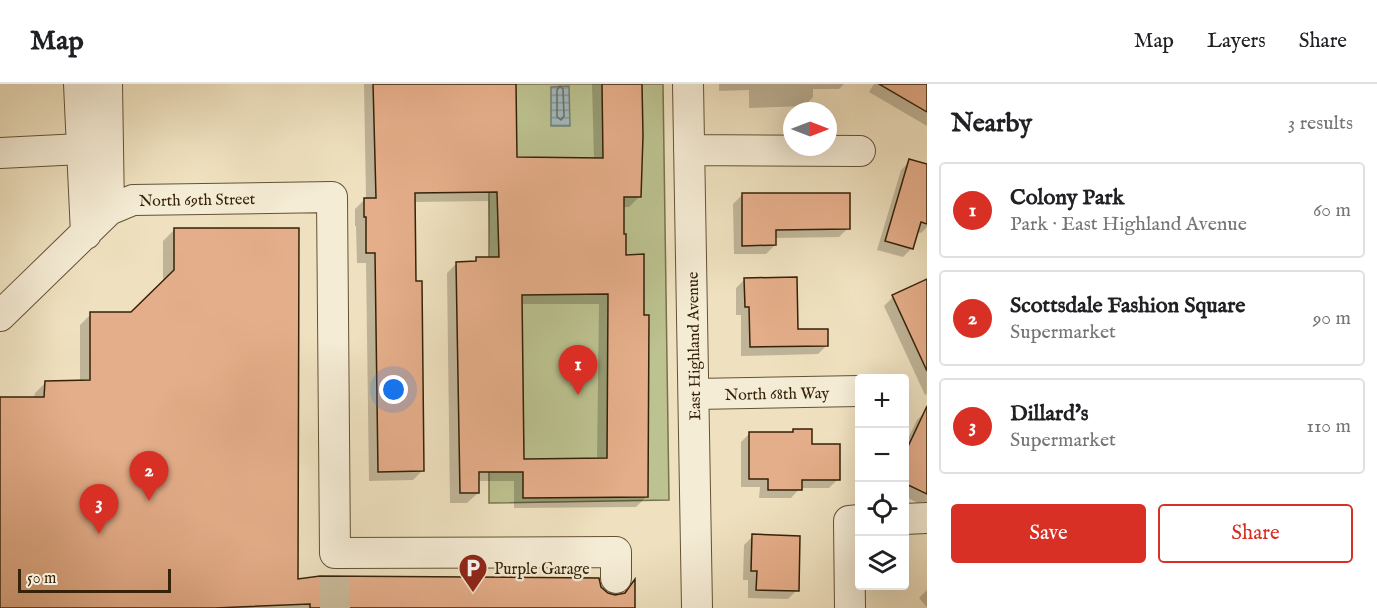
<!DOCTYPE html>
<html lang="en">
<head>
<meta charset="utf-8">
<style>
  :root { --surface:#fff; --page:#f6f6f6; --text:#202124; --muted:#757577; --line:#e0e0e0; --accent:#d93025 }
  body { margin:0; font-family:"IM FELL English",serif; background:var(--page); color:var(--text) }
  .controls { position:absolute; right:18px; bottom:18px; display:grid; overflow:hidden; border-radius:6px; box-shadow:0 6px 24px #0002 }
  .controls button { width:54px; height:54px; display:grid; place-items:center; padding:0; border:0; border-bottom:2px solid var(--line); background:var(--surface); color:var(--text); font:30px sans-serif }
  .compass { position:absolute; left:783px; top:18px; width:54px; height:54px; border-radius:50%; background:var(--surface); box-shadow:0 6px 24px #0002; rotate:90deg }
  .scale { position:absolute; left:18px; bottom:15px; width:153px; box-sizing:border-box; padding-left:6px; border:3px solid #352209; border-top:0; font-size:16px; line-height:21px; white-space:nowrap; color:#352209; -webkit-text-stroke:4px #f5ecd5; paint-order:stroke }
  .you { position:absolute; left:394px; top:306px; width:21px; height:21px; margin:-15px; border:4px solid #fff; border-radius:50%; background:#1a73e8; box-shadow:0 0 0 9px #1a73e833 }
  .badge { display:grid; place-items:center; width:39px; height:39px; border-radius:50%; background:var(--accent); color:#fff; font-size:20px; font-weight:700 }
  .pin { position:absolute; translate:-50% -50px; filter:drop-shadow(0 2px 3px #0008) }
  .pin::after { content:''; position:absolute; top:32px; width:21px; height:18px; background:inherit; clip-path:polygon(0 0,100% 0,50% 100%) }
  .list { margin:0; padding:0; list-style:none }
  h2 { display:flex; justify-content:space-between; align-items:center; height:78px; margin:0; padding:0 24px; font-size:26px }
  h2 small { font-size:20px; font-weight:400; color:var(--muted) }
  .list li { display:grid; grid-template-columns:39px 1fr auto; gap:18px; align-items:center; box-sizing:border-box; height:96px; margin:0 12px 12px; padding:0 12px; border:2px solid var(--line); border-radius:6px }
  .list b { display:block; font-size:22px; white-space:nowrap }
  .list p { margin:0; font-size:20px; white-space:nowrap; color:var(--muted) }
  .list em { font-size:20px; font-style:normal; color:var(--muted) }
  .actions { display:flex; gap:12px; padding:18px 24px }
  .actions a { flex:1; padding:14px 0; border:2px solid var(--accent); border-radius:6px; text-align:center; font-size:21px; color:var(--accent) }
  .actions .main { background:var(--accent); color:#fff }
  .icon { flex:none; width:33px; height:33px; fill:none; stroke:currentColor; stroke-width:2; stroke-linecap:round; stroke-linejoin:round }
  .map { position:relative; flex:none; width:927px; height:524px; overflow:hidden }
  header { display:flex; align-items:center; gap:36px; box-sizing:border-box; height:84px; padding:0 30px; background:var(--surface); border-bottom:2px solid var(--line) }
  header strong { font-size:28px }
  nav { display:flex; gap:33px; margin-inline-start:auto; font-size:21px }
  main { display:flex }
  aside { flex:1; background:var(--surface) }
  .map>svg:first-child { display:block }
  .park { fill:#bcc290; stroke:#78724c; stroke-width:1.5 }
  .water { fill:url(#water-rules); stroke:#767d76; stroke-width:1.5 }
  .shadow { fill:#0003; fill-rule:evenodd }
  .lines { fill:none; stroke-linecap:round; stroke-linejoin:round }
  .shore { stroke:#6b6e64; stroke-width:1.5 }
  .building { fill:#e5ae8a; stroke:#352209; stroke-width:1.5; fill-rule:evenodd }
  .minor-tunnel { stroke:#cabb9b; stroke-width:30; stroke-dasharray:30 15; stroke-linecap:butt }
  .minor-casing { stroke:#645236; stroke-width:32 }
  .minor { stroke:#f5ecd5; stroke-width:30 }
  .labels { text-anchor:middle; stroke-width:4.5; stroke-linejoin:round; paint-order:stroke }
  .street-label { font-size:16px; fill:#352209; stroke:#f5ecd5 }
  .poi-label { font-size:16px; fill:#352209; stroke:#f5ecd5; text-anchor:start }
</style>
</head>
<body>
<header>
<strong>Map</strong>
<nav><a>Map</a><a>Layers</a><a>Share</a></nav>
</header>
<main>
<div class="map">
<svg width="927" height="524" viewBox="0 0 927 524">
  <defs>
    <pattern id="water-rules" width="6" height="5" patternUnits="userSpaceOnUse" patternTransform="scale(1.5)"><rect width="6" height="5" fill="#a1babe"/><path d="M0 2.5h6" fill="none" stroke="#849799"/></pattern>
  </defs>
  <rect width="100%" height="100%" fill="#efe1bf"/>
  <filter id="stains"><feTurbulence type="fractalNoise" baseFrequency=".00333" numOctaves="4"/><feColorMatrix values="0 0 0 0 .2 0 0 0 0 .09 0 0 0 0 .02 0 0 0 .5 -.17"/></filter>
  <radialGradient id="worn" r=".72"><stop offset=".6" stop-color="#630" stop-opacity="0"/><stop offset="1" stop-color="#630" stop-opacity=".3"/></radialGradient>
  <path class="park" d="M489 0H663L669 416 489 419Z"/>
  <path class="water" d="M569 2 570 42H551V3Z"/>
  <path class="shadow" d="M364 0H514L516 75H594L592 0H640L639 113 629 123H622L624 172 646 413 636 423 514 424V397H477L478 409 467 419H450L447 189 457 179H473L477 175 490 174 488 117 414 118 415 199 423 386 413 396 369 397 366 179H357L356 142H355V125L366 114ZM521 220H599L597 376H522Z
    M719 0H844L839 5H813V13L804 22 749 24V6L719 7Z
    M874 0H927V42L869 8Z
    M910 77 927 82V143L921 149 917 148 912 164 903 173 877 166 901 86Z
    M742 111 848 144 839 153 775 154V161L766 170H734L733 120Z
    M174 146 297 496 600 504 607 511 615 513 622 511 633 499V524H0V314L34 315 35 309 46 298H80V241L91 230H132L163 198V157Z
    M745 195 796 246 827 261 818 270 741 272V231H736V204Z
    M927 197V310L925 311 884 222 893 213Z
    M926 327 927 418 924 422 904 412V363L917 336Z
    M794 346 811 362 838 395 829 404H800L791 414H759L760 403H741V358L750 349H791Z
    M753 452 797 506 788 515 748 514V496H743L744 461Z
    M927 506V523L919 514Z"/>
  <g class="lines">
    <path class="shore" d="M560 2 563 5 564 32 561 36 557 33V6Z"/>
  </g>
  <path class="building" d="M373 0H516L517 73 603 74 602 0H642L643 52 641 113H624V150H626V171L644 170V231H649L648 413 523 414V388H479V409H460L456 178 476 177V173H499L497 108 415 109 416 197H422L424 387 378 388 375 169H366V133H364V114H376ZM608 210 607 374 524 375 522 211Z
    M879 0H927V28Z
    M909 75 927 80V140L921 138 913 165 885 157Z
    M742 109H850V145L776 146V161L742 162Z
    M174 144H299L298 495 320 492 599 494 601 503 608 509 615 511 625 509 635 495V524H310V520L215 524H0V313H44L45 297 90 296V228H131L174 186Z
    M797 193 798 245H828V262L750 263 749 223H745L744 194Z
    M927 195V287L892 211Z
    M927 322V410L904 399V371Z
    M793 345H812V360H840V396H802V406H768V395H749V348H793Z
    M752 450 800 452 799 507 756 506 757 487H751Z"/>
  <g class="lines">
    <path class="minor-tunnel" d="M335 524V492"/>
    <g class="minor-casing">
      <path id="minor" d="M79 0 86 150
        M107 0 109 126
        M688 0 697 524
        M689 66 860 67
        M0 69 81 65
        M0 232 109 126 133 116 332 113 335 469 616 468V494
        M694 310 860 307
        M904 435 927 434
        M850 524 849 437 860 436"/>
    </g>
    <use href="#minor" class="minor"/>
  </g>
  <defs>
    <g id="parking-pin" transform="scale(1.5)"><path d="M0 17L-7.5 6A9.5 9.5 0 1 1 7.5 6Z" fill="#8f2418" stroke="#f5ecd5"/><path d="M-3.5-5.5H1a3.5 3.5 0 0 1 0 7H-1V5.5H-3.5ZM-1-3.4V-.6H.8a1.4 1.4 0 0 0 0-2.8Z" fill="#fff"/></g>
  </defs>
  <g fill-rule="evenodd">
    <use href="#parking-pin" x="473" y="484"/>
  </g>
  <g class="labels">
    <g class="street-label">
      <text transform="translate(197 115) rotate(-1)" y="6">North 69th Street</text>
      <text transform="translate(693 262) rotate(-91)" y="6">East Highland Avenue</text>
      <text transform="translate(777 309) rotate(-1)" y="6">North 68th Way</text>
    </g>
    <g class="poi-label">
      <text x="494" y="490">Purple Garage</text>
    </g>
  </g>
  <rect width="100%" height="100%" filter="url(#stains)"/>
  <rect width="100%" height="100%" fill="url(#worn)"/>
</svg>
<div class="controls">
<button>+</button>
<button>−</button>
<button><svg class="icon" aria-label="locate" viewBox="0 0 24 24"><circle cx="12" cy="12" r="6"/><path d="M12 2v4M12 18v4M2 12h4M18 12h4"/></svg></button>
<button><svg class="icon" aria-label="layers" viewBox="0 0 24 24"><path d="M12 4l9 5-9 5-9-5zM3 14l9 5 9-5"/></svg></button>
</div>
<svg class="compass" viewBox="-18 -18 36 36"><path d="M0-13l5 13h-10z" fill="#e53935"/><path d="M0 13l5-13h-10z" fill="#757577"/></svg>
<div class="scale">50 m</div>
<div class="you"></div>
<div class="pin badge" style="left:578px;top:311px">1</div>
<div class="pin badge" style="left:149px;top:417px">2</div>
<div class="pin badge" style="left:99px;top:450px">3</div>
</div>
<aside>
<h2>Nearby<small>3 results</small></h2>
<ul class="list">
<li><span class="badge">1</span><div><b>Colony Park</b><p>Park · East Highland Avenue</p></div><em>60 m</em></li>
<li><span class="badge">2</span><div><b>Scottsdale Fashion Square</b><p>Supermarket</p></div><em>90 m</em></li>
<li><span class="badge">3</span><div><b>Dillard's</b><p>Supermarket</p></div><em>110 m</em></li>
</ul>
<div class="actions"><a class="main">Save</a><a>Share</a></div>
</aside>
</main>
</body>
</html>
